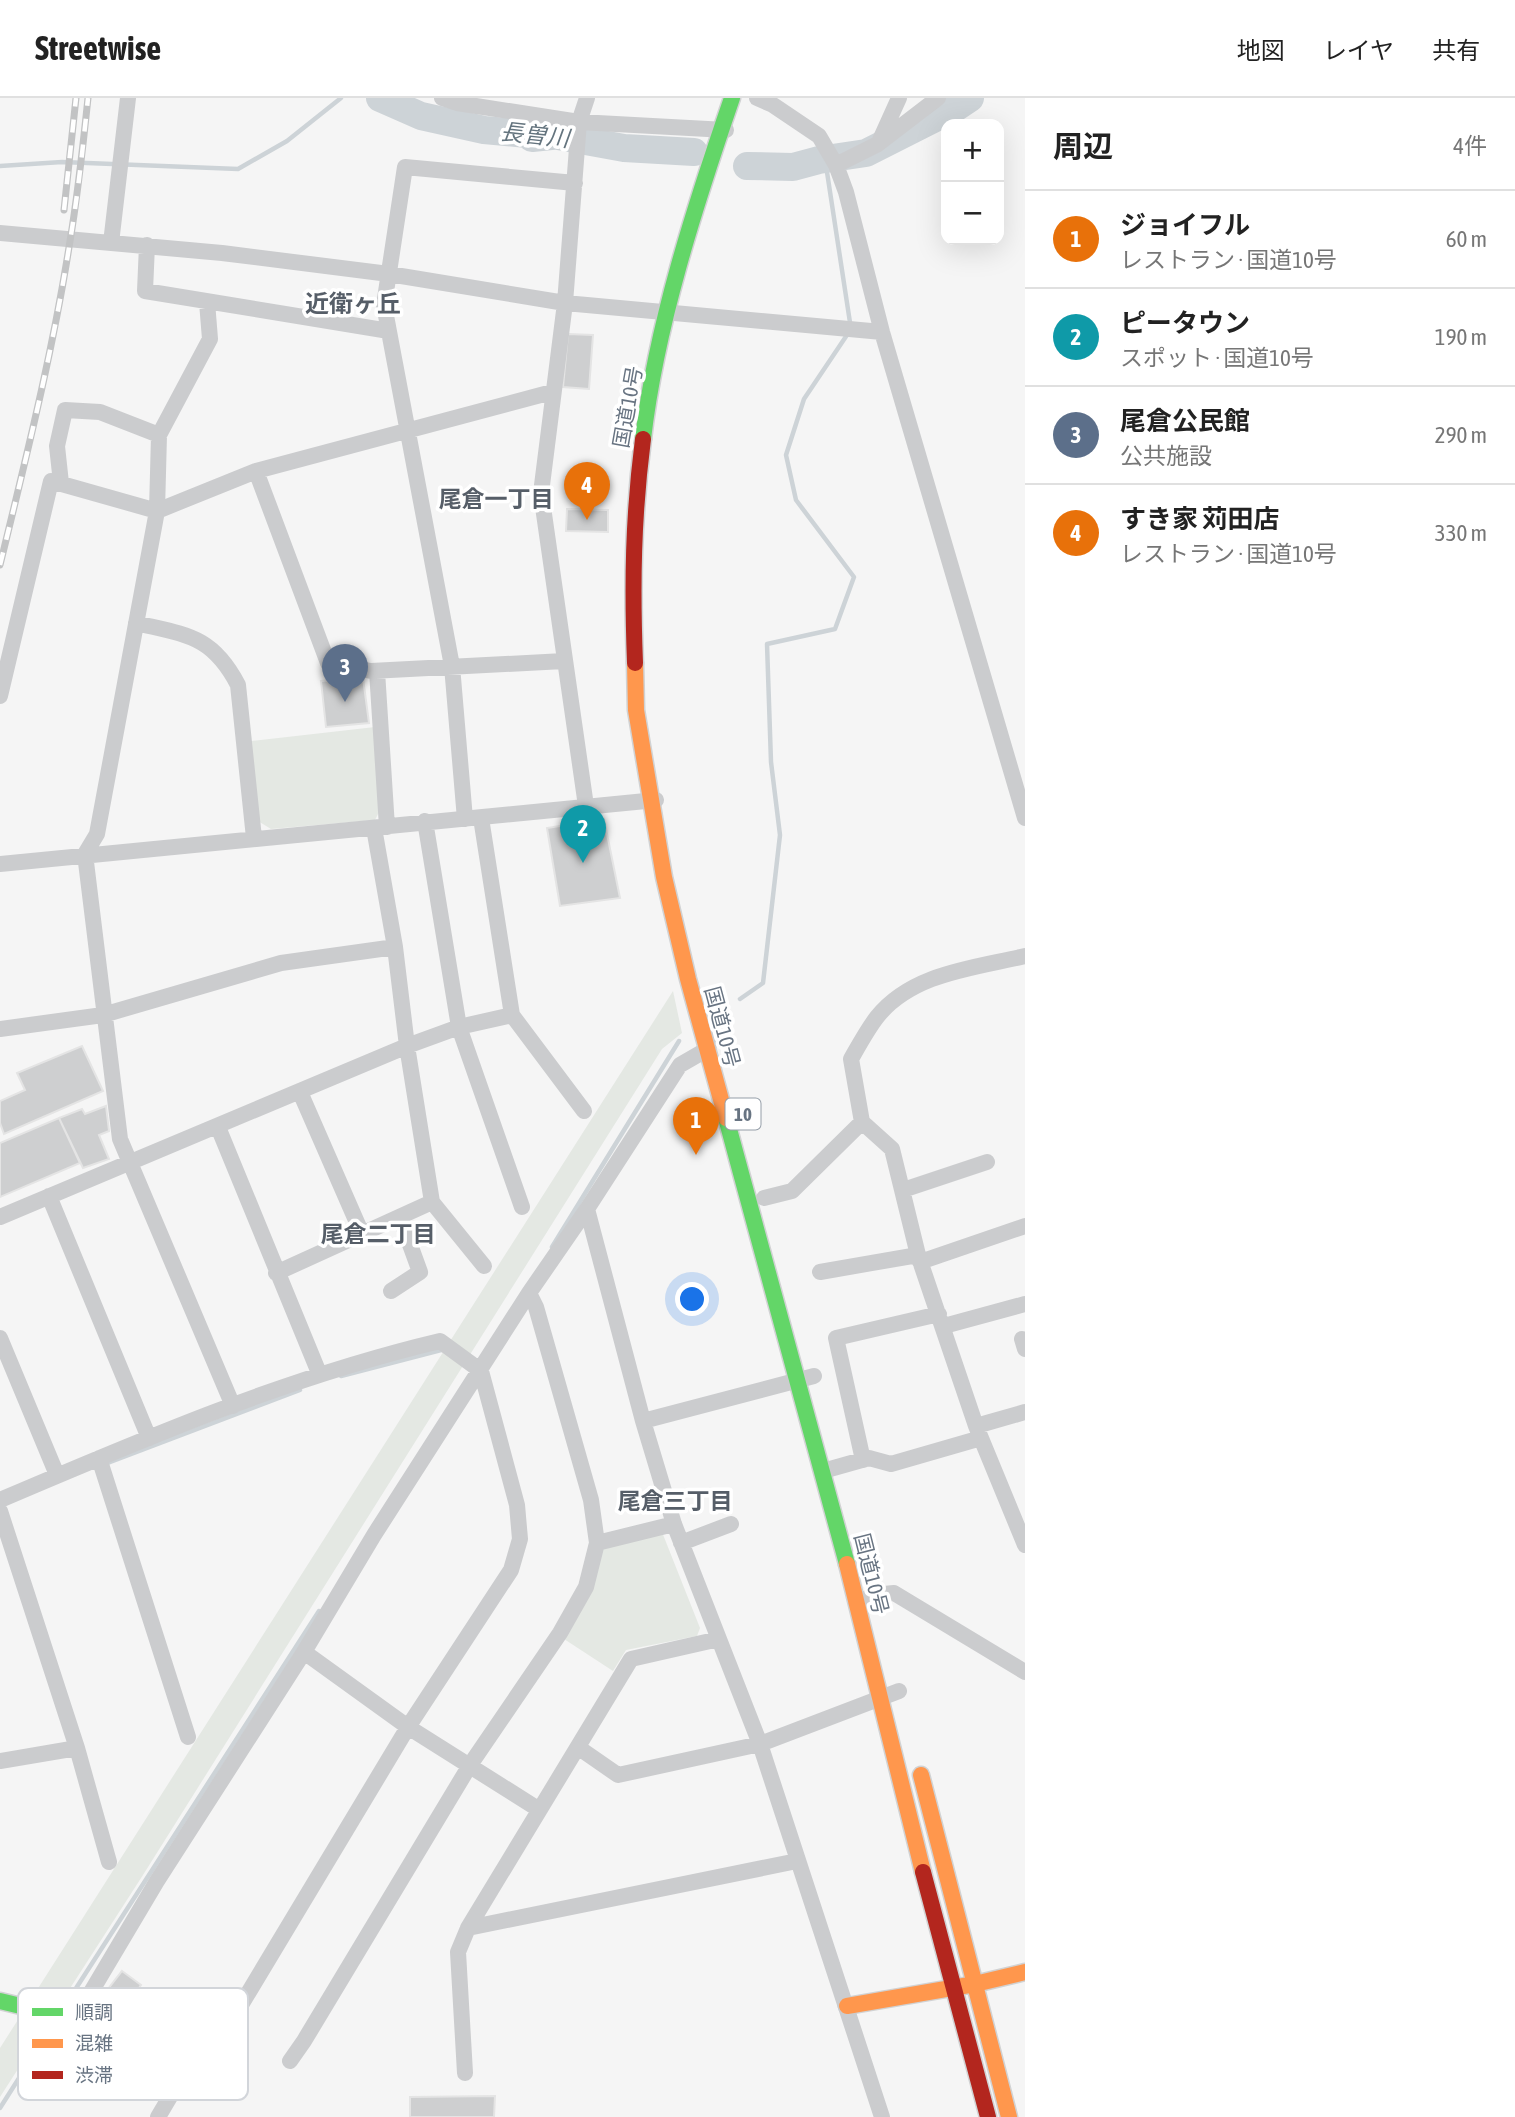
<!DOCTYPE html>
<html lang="ja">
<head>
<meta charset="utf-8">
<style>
  :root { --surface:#fff; --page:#f2f2f2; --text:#222; --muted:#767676; --line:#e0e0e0; --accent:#1a73e8 }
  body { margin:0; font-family:"Asap Condensed","Noto Sans JP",sans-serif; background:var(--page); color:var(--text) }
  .controls { position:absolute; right:21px; top:21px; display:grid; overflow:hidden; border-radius:14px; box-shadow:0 7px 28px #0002 }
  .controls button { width:63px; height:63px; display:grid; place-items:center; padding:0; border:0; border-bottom:2px solid var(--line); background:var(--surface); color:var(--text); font:35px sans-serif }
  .you { position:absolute; left:693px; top:1202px; width:24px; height:24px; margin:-18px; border:5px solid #fff; border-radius:50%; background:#1a73e8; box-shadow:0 0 0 10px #1a73e833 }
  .badge { display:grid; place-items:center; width:46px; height:46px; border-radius:50%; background:var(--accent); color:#fff; font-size:23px; font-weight:700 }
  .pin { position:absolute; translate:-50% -58px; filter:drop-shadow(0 2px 4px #0008) }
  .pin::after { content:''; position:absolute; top:37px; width:24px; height:21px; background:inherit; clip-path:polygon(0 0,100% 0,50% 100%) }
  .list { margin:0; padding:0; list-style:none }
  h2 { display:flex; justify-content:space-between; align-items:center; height:91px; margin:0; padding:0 28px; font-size:30px }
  h2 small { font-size:23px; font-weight:400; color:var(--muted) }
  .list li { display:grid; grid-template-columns:46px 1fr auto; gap:21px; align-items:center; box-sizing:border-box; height:98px; padding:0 28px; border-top:2px solid var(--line) }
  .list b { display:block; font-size:26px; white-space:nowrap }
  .list p { margin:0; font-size:23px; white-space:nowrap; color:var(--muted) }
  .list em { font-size:23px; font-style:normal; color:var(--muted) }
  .map { position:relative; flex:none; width:1025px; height:2019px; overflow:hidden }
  header { display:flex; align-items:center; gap:42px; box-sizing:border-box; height:98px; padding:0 35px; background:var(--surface); border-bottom:2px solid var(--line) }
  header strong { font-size:33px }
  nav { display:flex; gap:38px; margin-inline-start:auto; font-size:24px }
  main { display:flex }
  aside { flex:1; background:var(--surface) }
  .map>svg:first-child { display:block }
  .green { fill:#e4e8e3 }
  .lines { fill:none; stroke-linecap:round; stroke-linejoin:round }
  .stream { stroke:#cdd3d7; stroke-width:4.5 }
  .river { stroke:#cdd3d7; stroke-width:28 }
  .building { fill:#cecfd0; stroke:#e4e4e4; stroke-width:2 }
  .fast-casing { stroke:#d1d2d3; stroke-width:19 }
  .slow-casing { stroke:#d1d2d3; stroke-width:19 }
  .jam-casing { stroke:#d1d2d3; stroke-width:19 }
  .street { stroke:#cbccce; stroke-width:16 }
  .fast { stroke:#63d668; stroke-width:16 }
  .slow { stroke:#ff974d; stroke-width:16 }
  .jam { stroke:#b3261e; stroke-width:16 }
  .rail-casing { stroke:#c2c3c4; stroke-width:7 }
  .rail { stroke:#fff; stroke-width:4.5; stroke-dasharray:13; stroke-linecap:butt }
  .labels { text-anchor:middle; stroke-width:7; stroke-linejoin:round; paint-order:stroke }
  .shield { fill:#fff; stroke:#959ea8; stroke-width:2 }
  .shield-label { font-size:19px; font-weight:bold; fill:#687482 }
  .street-label { font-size:21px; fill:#687482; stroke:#fff }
  .water-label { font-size:23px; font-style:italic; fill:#64747e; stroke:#fff }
  .neighbourhood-label { font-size:23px; font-weight:bold; fill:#565e68; stroke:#fff }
  .quarter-label { font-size:24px; font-weight:bold; fill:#565e68; stroke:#fff }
  .key { fill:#fff; stroke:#d2d5da; stroke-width:2 }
  .key-label { font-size:19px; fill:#687482 }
</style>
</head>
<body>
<header>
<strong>Streetwise</strong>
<nav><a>地図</a><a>レイヤ</a><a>共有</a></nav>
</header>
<main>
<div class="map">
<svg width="1025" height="2019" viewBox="0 0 1025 2019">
  <rect width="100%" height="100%" fill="#f5f5f5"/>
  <path class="green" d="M375 629 379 714 375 722 271 731 258 723 251 643Z
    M673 893 682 935 662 951 143 1777 0 1999V1950Z
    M662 1434 700 1530 697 1538 626 1552 613 1573 564 1541 604 1447Z"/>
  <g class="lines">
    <path class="stream" d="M0 68 62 64 238 71 287 43 341 0
      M740 901 763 885 780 737 771 664 767 546 835 531 854 479 796 402 786 357 804 301 851 231 825 61
      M552 1149 679 943
      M341 1278 445 1251
      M105 1366 300 1292
      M62 1912 319 1513
      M0 2010 54 1925"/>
    <path class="river" d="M380 0 421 18 484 32 527 36 532 40 561 37 558 38 624 50 694 54
      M747 68 793 69 819 62 866 55 955 10 970 0"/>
  </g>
  <path class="building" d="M568 236 593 237 589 291 563 289Z
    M567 411 608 412V434L566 433Z
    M363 580 369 625 326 629 321 583Z
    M604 721 620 800 560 808 547 730Z
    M82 948 103 993 4 1036 0 1025V1003L25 992 17 975Z
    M106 1008 109 1033 99 1037 109 1061 83 1070 59 1020 82 1011 85 1016Z
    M59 1020 80 1065 0 1099V1045Z
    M122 1873 141 1887 122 1914 101 1900Z
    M495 1998 494 2019H410V1999Z"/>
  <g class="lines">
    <g class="fast-casing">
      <path id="fast" d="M643 341C656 228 695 108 732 0
        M726 1020 847 1466
        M0 1903 75 1921"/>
    </g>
    <g class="slow-casing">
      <path id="slow" d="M635 565 636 612 664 779 688 881 726 1020
        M847 1466 923 1774
        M921 1677 1009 2019
        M847 1908 975 1886 1025 1874"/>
    </g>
    <g class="jam-casing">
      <path id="jam" d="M635 565C632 487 633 419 643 341
        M923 1774 988 2019"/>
    </g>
    <path class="street" d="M442 0 457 5 579 24 726 32
      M757 0 773 7 819 38 836 67 846 94 882 234 1025 720
      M880 42 899 0
      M836 67 878 46 938 0
      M0 135 222 155 389 176 565 205 882 234
      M111 145 128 0
      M147 147 145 193 389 233
      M207 204 210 241 159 337 157 413 97 736 85 756 120 1041 233 1308
      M256 373 328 565 371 573 564 563
      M61 385 57 348 65 312 100 314 159 337
      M136 525C186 537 212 537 238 587L254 740
      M377 573 387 729
      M0 598 51 383 157 413 256 373 552 294
      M586 708 541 395 565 205 579 24 587 0
      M481 720 512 917 584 1013
      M465 721 452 568 384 207 405 69 575 85
      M425 723 459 929 522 1109
      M374 730 395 849 407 948 432 1104 484 1168
      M0 766 656 702
      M1025 858C974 870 912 875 877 919 867 932 859 947 851 961L862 1024 892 1051 918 1157 976 1328 1025 1447
      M0 931 103 917 281 865 395 849
      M300 994 362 1136
      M218 1029 319 1275
      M903 1092 987 1064
      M49 1098 149 1340
      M764 1100 792 1093 862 1024
      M587 1111 643 1323 674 1426 760 1646 882 2019
      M0 1119 407 948 459 929 512 917
      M920 1164 1025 1128
      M820 1174 918 1157
      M276 1175 432 1104
      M391 1193 420 1174 400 1119
      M944 1228 1025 1206
      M0 1240 57 1377
      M1022 1241 1025 1251
      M643 1323 814 1278
      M976 1328 1025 1314
      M99 1360 188 1639
      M863 1362 836 1240 939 1216
      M823 1373 869 1360 891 1366 981 1340
      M0 1402C143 1341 288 1279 440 1243L481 1273 517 1407 520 1441 511 1472 408 1629 226 1932 200 1948 158 2019
      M0 1413 77 1650 109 1764
      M597 1445 674 1426
      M681 1445 731 1426
      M856 1505 874 1497 894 1495 1025 1574
      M304 1554 408 1629 538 1711
      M579 1650 618 1677 760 1646 899 1593
      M0 1663 77 1650
      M468 1830 797 1763
      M75 1921 157 1783 304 1554 374 1437 529 1195 587 1111 680 967 706 952 720 927
      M290 1963 304 1943 470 1667 560 1535 586 1489 597 1445 591 1402 536 1209 529 1195
      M465 1975 458 1854 468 1830 631 1561 719 1541"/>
    <use href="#fast" class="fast"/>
    <use href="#slow" class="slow"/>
    <use href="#jam" class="jam"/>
    <g class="rail-casing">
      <path id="rail" d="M64 112 76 0
        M0 467C26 360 53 253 70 143 78 96 83 48 88 0"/>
    </g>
    <use href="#rail" class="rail"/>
  </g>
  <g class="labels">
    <rect class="shield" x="725.5" y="1000.5" width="35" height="31" rx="5"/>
    <g class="shield-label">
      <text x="743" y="1023">10</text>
    </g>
    <g class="street-label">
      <text transform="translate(628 309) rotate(-80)" y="7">国道10号</text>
      <text transform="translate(722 929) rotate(75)" y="7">国道10号</text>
      <text transform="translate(871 1476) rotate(76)" y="7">国道10号</text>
    </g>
    <g class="water-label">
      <text transform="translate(535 37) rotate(6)" y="8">長曽川</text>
    </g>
    <g class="neighbourhood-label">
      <text x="496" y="409">尾倉一丁目</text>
      <text x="378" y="1144">尾倉二丁目</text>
      <text x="675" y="1411">尾倉三丁目</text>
    </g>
    <g class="quarter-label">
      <text x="353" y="214">近衛ヶ丘</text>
    </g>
  </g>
  <rect x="18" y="1890" width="230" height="112" rx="10" class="key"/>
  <rect x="32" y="1910" width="31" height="8" fill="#63d668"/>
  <rect x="32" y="1941" width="31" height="9" fill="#ff974d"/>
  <rect x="32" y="1973" width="31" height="8" fill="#b3261e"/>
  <g class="key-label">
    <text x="75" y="1921">順調</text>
    <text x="75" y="1952">混雑</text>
    <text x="75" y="1984">渋滞</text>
  </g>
</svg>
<div class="controls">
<button>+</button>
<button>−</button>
</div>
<div class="you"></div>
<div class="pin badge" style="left:696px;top:1057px;background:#e8710a">1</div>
<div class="pin badge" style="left:583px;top:765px;background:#0f9aa8">2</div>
<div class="pin badge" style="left:345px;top:604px;background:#5c6f8a">3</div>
<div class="pin badge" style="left:587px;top:422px;background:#e8710a">4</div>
</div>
<aside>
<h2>周辺<small>4件</small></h2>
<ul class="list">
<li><span class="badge" style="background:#e8710a">1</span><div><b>ジョイフル</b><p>レストラン · 国道10号</p></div><em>60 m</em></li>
<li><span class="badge" style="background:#0f9aa8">2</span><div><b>ピータウン</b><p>スポット · 国道10号</p></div><em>190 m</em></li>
<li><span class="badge" style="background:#5c6f8a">3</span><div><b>尾倉公民館</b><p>公共施設</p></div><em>290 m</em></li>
<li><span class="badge" style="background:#e8710a">4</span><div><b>すき家 苅田店</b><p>レストラン · 国道10号</p></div><em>330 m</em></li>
</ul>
</aside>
</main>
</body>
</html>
